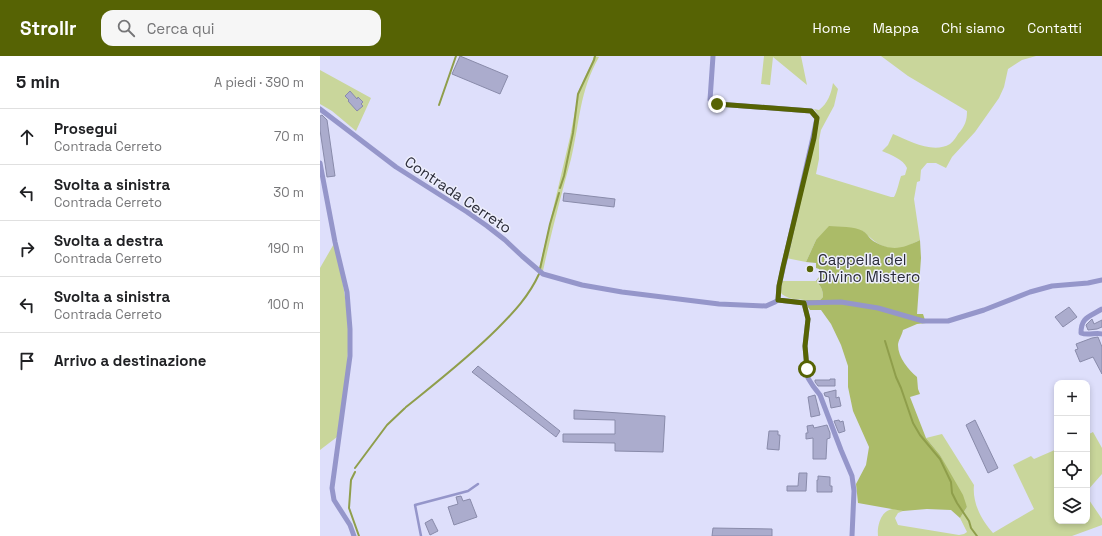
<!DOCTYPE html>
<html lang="it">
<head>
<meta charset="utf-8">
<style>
  :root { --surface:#fff; --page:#f6f6f6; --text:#202124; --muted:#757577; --line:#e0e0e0; --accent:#566304 }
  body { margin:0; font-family:"Space Grotesk",sans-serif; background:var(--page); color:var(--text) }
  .controls { position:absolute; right:12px; bottom:12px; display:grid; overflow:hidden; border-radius:8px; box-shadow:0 2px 6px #0003 }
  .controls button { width:36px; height:36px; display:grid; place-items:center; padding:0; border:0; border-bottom:1px solid var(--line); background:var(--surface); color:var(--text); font:20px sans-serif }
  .stop { position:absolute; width:12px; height:12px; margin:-9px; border:3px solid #566304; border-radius:50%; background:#fff }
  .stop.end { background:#566304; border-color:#fff; box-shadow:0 1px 4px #0008 }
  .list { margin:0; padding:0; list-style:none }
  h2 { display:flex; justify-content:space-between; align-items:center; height:52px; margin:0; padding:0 16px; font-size:17px }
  h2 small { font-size:13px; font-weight:400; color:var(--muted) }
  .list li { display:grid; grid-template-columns:26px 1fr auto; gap:12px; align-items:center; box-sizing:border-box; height:56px; padding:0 16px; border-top:1px solid var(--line) }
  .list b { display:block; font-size:15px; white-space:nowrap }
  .list p { margin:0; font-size:13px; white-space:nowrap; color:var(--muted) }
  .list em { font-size:13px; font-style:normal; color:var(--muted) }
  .icon { flex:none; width:22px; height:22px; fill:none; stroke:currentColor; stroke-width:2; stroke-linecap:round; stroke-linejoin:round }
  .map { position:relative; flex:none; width:782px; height:480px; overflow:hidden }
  header { display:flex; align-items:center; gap:24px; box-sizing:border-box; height:56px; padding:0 20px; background:var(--accent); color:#fff }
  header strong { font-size:19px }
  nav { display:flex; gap:22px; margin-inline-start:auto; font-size:14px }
  .search { width:280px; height:36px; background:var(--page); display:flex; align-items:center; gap:10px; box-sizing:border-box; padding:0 14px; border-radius:12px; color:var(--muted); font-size:15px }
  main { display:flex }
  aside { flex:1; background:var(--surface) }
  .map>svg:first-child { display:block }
  .green { fill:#c9d69b }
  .forest { fill:#abbb68 }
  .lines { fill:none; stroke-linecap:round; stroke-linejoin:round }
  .stream { stroke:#8f9e4b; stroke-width:2 }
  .building { fill:#abaccd; stroke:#898baa }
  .lane { stroke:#9596ca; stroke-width:2.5 }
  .street { stroke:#9596ca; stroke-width:5 }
  .route { stroke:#566304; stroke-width:5 }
  .poi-dot { fill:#566304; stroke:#edeefc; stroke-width:1.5 }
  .labels { text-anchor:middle; stroke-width:3; stroke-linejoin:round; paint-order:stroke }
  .street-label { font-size:15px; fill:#2a2b38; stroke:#edeefc }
  .poi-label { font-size:15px; fill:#2a2b38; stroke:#edeefc; text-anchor:start }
</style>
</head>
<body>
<header>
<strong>Strollr</strong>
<div class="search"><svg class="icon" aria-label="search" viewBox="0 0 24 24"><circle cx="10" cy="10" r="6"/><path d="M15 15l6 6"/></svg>Cerca qui</div>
<nav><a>Home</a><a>Mappa</a><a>Chi siamo</a><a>Contatti</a></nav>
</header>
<main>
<aside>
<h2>5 min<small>A piedi · 390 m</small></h2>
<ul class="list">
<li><svg class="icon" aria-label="ahead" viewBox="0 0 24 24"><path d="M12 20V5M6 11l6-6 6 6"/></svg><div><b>Prosegui</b><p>Contrada Cerreto</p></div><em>70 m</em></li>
<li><svg class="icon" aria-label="left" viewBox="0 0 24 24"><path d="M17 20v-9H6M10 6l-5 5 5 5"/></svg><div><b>Svolta a sinistra</b><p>Contrada Cerreto</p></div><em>30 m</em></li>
<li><svg class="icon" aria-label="right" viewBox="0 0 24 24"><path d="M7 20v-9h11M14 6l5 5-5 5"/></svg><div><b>Svolta a destra</b><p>Contrada Cerreto</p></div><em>190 m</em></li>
<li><svg class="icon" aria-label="left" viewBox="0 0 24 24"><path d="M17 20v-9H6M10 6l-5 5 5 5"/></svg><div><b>Svolta a sinistra</b><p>Contrada Cerreto</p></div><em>100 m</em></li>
<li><svg class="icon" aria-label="arrive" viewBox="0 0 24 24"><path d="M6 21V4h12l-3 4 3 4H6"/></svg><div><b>Arrivo a destinazione</b></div></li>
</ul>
</aside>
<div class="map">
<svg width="782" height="480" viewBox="0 0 782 480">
  <rect width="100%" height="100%" fill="#dedffb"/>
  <path class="green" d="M274 0 279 1C259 36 260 66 251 103 241 140 231 177 223 215L219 213 250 81 259 34 272 6Z
    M444 0H481L487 29 453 1 450 29 441 28Z
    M561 0H716L702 4 688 13 684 31 679 42 655 76 632 101 626 112 616 107H607L601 114 600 125 597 126 594 143 600 184C593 187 584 193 576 193 563 193 552 184 543 175L496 184 486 206 466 202C479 155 490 108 498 59L494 53 499 54C508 47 511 38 513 27L518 33 514 50 501 74 499 84V103L496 118 571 141H574C577 136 579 126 581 120L585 119 587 112C583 103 571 99 562 95L568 89 573 78C589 85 613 98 630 88 634 85 636 81 638 78 645 70 647 65 647 55L588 20Z
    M0 14 51 42 36 75 12 55 0 48Z
    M15 186C20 214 27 243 28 271 30 307 22 346 17 381L0 394V212Z
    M462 225H496C501 230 503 234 503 241L500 244C488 244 468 246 460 236Z
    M773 376 782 392V418L767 435V379Z
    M622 378 654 429C652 447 662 465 673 477L714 453 693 409 711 400 714 403 737 393V465H767V441L782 463V469L752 480H558C557 470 561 454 573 453 576 453 580 454 583 455L578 457 575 462 578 469 639 479 644 478 647 476 640 462 647 451 620 399 606 382Z"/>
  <path class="forest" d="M509 170C519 171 534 170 543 175 548 178 550 184 555 186 573 196 583 192 600 184L601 202 597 258H603L606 267 597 268 583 274C582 279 578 285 578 289 578 302 589 314 597 321L598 333 600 338 590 341 606 382 620 399 643 439 647 451 640 462 631 454 607 453 583 455 538 447 536 428 546 409 549 391 533 355 528 331V310L521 289 511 268 501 254H490L483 244H500L503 241C503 234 501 230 496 225L499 221V213L496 212V207L486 206 496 184Z"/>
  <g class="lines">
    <path class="stream" d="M119 49 136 0
      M240 132 244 120 253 77 258 38 274 4 275 0
      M220 213 230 168 239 137
      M565 285 576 321 581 332 593 367 600 379 620 403 631 426 632 437 637 447 649 465 651 472 657 480
      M86 351C117 326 148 302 177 273 194 256 209 240 219 218
      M35 412 67 369 85 352
      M35 416 31 424 29 452 39 480"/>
  </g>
  <path class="building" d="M140 0 188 20 180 38 132 18Z
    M30 35 37 43 38 41 43 46 41 48 43 50 37 55 28 45 29 44 25 40Z
    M2 59 7 64 15 120 7 121 0 74V60Z
    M244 137 295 143 294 151 243 145Z
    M749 251 757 261 743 271 735 261Z
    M772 263 774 268 782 264V271L777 273 768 274 766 269Z
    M778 281 782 291V318L773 301 760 306 755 294 758 293 756 288 772 282Z
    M158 310 240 375 236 381 152 316Z
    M510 323H515V330H498L495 326V324H510Z
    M516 334V342L519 341 521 350 511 352 509 341 505 340 504 337Z
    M495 339 500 359 491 361 488 341Z
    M254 354 345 360 343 396 295 395V387L243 386V378H295V364L254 363Z
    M519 364 520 366 523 365 525 375 519 377 518 375 514 365Z
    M655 364 678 412 668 417 646 369Z
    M493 369 494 372 507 369 510 377V382L507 383 506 403H493V382L486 383V377H488L487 370Z
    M449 375H458V379H460L459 394 447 393Z
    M479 417H487L486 435H467V430H478Z
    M498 420 510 421V430H512V436H497V424H498Z
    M141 440 143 445 150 443 157 461 134 469 128 451 138 448 136 441Z
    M112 463 118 475 110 479 105 467Z
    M393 472 452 473V480H392Z"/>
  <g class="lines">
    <path class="lane" d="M101 480 95 449 148 435 158 428"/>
    <path class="street" d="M393 0 390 44 397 48 491 55 497 62 493 81 459 230 458 244 484 247 488 263 485 290 488 322 493 330 500 339 521 394 532 420 534 435 532 480
      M0 53 76 111 147 156 167 170 185 184 202 200 223 218 262 229 302 236 399 248 446 250 455 246 458 244
      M0 107 15 186 27 236 30 273V300L12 432 14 444 30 469 34 480
      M484 247 521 246 558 252 603 265H628L664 254 710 236 732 230 768 227 782 224
      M782 253C769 261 761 261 761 277 768 280 776 276 782 278"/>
  </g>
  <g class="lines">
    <path class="route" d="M397 48 491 55 497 62 494 82 463 211 459 230 458 244 484 247 488 263 485 290 487 313"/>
  </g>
  <circle class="poi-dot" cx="490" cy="213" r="4"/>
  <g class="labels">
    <g class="street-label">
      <text transform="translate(138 139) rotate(34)" y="5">Contrada Cerreto</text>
    </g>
    <g class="poi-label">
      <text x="498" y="209">Cappella del<tspan x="498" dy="17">Divino Mistero</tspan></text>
    </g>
  </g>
</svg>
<div class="controls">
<button>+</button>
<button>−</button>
<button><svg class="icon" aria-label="locate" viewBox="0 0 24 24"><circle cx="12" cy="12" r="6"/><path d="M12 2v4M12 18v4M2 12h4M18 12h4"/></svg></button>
<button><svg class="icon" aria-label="layers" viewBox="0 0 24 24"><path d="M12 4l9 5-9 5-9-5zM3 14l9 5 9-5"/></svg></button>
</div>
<div class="stop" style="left:487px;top:313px"></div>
<div class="stop end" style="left:397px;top:48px"></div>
</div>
</main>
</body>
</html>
